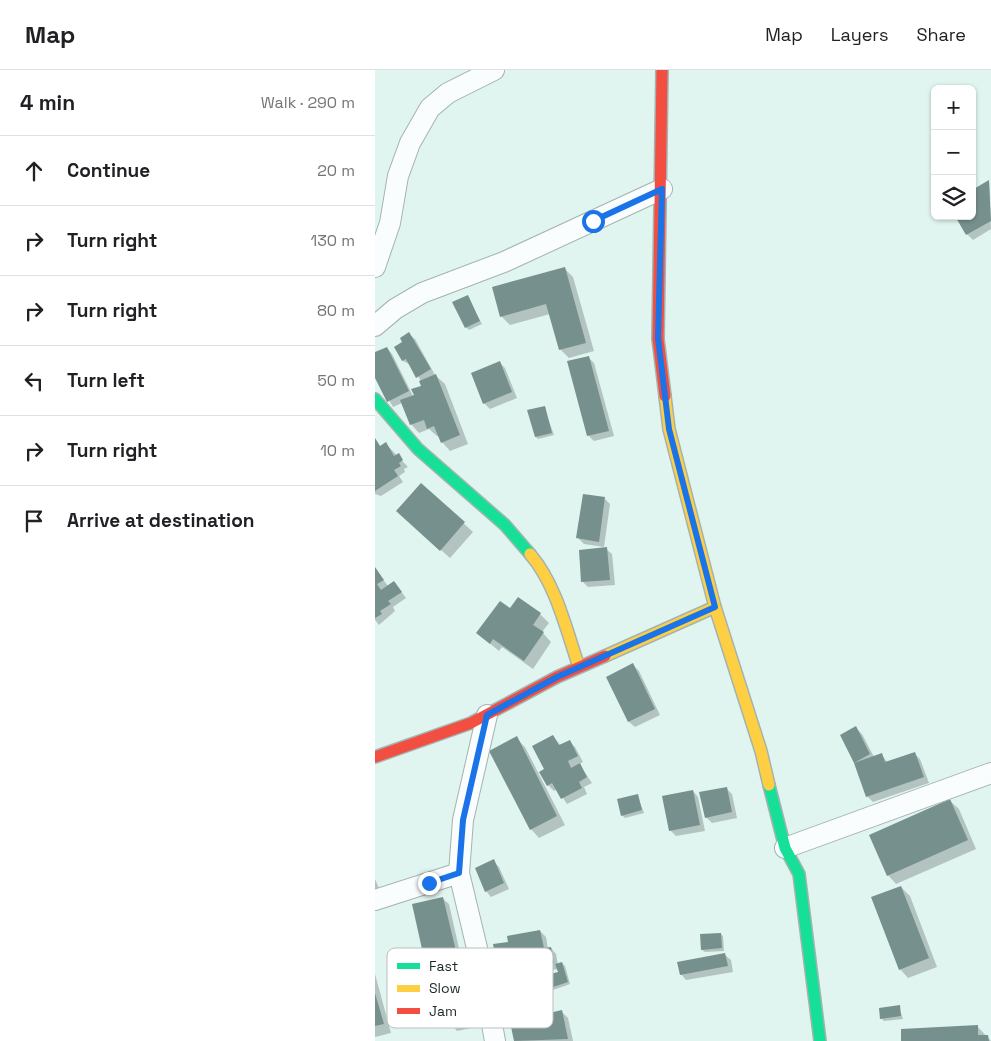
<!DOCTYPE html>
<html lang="en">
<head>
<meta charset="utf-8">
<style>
  :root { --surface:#fff; --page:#f6f6f6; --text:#202124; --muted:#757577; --line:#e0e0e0 }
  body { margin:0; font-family:"Space Grotesk",sans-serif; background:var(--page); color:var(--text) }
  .controls { position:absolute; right:15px; top:15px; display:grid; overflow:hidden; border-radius:8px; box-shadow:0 1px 4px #0004 }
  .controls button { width:45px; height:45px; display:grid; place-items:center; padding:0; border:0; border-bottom:1px solid var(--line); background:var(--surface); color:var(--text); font:25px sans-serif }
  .stop { position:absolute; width:15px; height:15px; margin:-11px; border:4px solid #1a73e8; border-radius:50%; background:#fff }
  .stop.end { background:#1a73e8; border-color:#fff; box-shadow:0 1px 5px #0008 }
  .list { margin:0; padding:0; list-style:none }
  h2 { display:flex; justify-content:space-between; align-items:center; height:65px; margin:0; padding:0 20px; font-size:21px }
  h2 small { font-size:16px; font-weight:400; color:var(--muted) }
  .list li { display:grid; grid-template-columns:32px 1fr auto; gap:15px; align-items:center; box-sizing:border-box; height:70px; padding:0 20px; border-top:1px solid var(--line) }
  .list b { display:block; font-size:19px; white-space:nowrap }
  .list em { font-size:16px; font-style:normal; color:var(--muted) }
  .icon { flex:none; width:28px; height:28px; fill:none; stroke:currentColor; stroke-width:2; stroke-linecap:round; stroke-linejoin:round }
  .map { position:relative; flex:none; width:616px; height:971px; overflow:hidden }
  header { display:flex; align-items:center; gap:30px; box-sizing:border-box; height:70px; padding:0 25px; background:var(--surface); border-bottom:1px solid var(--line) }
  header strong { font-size:24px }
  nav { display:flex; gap:28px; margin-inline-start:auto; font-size:18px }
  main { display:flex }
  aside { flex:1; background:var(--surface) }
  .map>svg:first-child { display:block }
  .shadow { fill:#0003 }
  .building { fill:#76908d }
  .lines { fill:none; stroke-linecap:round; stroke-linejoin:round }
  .street-casing { stroke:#a4b3b0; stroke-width:22 }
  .fast-casing { stroke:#a4b3b0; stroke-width:14 }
  .slow-casing { stroke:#a4b3b0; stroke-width:14 }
  .jam-casing { stroke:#a4b3b0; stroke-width:14 }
  .street { stroke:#fafdfd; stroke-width:20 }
  .fast { stroke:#16e098; stroke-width:11 }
  .slow { stroke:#ffcf43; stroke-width:11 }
  .jam { stroke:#f24e42; stroke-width:11 }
  .route { stroke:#1a73e8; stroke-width:6 }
  .key { fill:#fff; stroke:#bbbfbe; stroke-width:1 }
  .key-label { font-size:14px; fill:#1b2927 }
</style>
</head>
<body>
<header>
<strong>Map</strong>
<nav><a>Map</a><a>Layers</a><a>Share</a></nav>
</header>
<main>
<aside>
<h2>4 min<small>Walk · 290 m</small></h2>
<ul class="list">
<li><svg class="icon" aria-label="ahead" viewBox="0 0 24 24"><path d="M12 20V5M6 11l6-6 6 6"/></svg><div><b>Continue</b></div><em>20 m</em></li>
<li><svg class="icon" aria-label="right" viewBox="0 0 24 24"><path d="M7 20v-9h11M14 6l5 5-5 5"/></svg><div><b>Turn right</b></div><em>130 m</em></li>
<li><svg class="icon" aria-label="right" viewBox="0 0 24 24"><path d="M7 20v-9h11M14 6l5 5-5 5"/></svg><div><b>Turn right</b></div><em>80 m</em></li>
<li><svg class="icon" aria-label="left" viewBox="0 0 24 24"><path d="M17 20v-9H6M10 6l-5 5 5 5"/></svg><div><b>Turn left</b></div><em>50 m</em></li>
<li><svg class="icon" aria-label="right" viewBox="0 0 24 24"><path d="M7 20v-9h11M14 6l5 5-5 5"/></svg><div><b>Turn right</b></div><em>10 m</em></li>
<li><svg class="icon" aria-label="arrive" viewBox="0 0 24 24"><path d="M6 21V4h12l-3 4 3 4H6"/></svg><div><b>Arrive at destination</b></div></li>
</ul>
</aside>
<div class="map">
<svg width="616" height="971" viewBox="0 0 616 971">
  <rect width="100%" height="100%" fill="#e0f4f0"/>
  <path class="shadow" d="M614 112 616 159 598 170 592 164 597 146V122Z
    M189 198 198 207 219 281 194 288 185 279 175 244 135 255 126 246Z
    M92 227 107 254 94 260 91 257Z
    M34 264 40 269 60 305 70 314 93 374 75 381 67 372 64 366H62L54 359 44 363 36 354 27 333 18 337 0 305V284L12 278 17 284 39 328 47 317 46 311 36 295 28 291 21 277 29 273Z
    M213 287 219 293 239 366 219 371 214 366Z
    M125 293 130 298 142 328 115 339 109 333Z
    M169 337 179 365 163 369 161 367Z
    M0 372 6 377 11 374 33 397 29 399 30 402 24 406 28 412 6 426 0 424Z
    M46 414 98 462 75 488 31 449Z
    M230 429 235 434 229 477 209 474 203 468Z
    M231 479 237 484 240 515 213 517 208 512Z
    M0 499 13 516 19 512 31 528 18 537 20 541 4 555 0 550Z
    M135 540 165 544 174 553 167 562 176 572 158 599 127 577 124 581 102 563Z
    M258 595 264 601 285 645 260 657 254 652Z
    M481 658 487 664 499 687 506 684 513 693 539 683 545 689 554 713 498 732 492 726 480 692Z
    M178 666 186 676 194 671 200 677 208 692 204 694 217 713 209 717 212 724 192 734 182 719 179 721 173 715 171 700Z
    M141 668 150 677 190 755 164 768 156 759Z
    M351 718 357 724 362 748 337 753 331 747Z
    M318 721 323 727 330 761 301 766 295 760Z
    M262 725 269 743 250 748 247 745Z
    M575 731 584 739 601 779 521 814 513 805Z
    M118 791 124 797 134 819 116 827 111 821Z
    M0 809 6 823 0 833Z
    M526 817 535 826 562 897 533 908 525 899Z
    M68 829 74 834 86 887 72 890 78 896 80 906 89 904 98 913 106 956 82 961 72 949 60 952 51 943 53 890 50 888Z
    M165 861 171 867 173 879 176 878 181 884 183 895 187 893 190 896 195 914 178 920 176 917 184 902 183 899 165 902 166 909 156 911 150 903 130 907 125 901 135 873Z
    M345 864 348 866 349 881 330 882 327 880Z
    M350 885 356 890 358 902 311 910 306 904Z
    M0 904 16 963 0 967Z
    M524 937 528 949 509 951 506 948Z
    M187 942 193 948 198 971H140L136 953Z
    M602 956 616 971H528Z"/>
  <path class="building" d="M614 110 616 151 591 165 580 146H597V120Z
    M190 197 211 273 184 280 171 234 125 247 117 217Z
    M93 225 105 251 90 258 77 232Z
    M34 262 56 299 41 308 31 289 27 291 19 277 27 272 25 268Z
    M12 277 34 321 12 332 0 308V282Z
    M214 286 234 361 212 366 192 291Z
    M125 291 137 322 108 334 96 303Z
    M61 304 85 365 66 373 59 356 52 359 49 350 35 355 25 330 39 325 36 319 46 316 44 311Z
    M170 336 177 363 160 367 152 340Z
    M0 368 5 376 11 372 19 386 24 383 28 390 24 393 26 396 19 400 23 406 0 421Z
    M46 413 90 452 65 481 21 441Z
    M208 424 230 427 224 472 201 468Z
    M232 477 235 510 206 512 204 480Z
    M0 497 9 510 2 514 6 520 19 511 27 522 13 531 16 534 5 541 7 544 0 548Z
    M143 527 166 543 158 555 169 562 149 591 118 569 115 574 101 563 125 531 135 538Z
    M258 593 280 639 253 652 231 607Z
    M481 656 495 684 479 693 507 683 510 692 540 682 549 707 491 727 479 693 465 665Z
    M178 665 184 675 195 670 203 686 193 691 196 698 205 693 212 707 204 712 207 718 186 729 177 713 172 716 164 702 169 699 157 676Z
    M142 666 182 746 155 760 114 681Z
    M352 717 357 742 330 748 324 722Z
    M318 720 325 755 294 761 287 726Z
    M263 724 267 740 246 746 242 729Z
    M575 729 593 770 512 806 494 765Z
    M119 789 129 813 110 822 100 798Z
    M526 816 554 888 524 900 496 827Z
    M68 827 81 881 49 888 37 834Z
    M165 860 169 878 176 877 179 893 160 897 161 904 149 906 147 897 123 902 118 874 133 872 132 866Z
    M346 863 347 878 326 880 325 864Z
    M350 883 353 896 305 905 302 892Z
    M187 892 193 912 175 918 171 905 183 902 180 894Z
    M0 923 9 954 0 956Z
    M525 935 526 946 505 949 504 938Z
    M187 940 193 969 139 971 135 952Z
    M603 955V965H613L614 971H526V959Z"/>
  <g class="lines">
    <g class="street-casing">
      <path id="street" d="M0 197 15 153 23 106 35 73 55 38 73 23 119 0
        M0 256 20 239 47 223 129 192 287 119
        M112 645 88 750 84 803 107 899 120 971
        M410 778 616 703
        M0 830 84 803"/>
    </g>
    <g class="fast-casing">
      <path id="fast" d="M0 329 43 379 130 455 155 484
        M394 715 410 778 424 804 445 971"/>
    </g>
    <g class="slow-casing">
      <path id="slow" d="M290 326 294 359 340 537 386 681 394 715
        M155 484C181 514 191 559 204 597
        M230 586 340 537"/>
    </g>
    <g class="jam-casing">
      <path id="jam" d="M287 0 283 269 290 326
        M0 687 96 653 182 607 230 586"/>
    </g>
    <use href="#street" class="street"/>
    <use href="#fast" class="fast"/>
    <use href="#slow" class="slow"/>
    <use href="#jam" class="jam"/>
  </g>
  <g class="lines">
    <path class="route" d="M54 813 84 803 88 750 112 645 182 607 340 537 294 359 283 268 287 119 218 151"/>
  </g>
  <rect x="12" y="878" width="166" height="80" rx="8" class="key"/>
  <rect x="22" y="893" width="23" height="6" fill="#16e098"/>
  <rect x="22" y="915" width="23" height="7" fill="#ffcf43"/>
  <rect x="22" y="938" width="23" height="6" fill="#f24e42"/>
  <g class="key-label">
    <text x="54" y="901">Fast</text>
    <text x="54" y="923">Slow</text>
    <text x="54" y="946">Jam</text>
  </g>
</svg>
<div class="controls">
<button>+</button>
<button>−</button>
<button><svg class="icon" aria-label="layers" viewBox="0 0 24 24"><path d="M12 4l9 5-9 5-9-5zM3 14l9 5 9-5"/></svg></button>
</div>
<div class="stop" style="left:218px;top:151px"></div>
<div class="stop end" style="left:54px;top:813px"></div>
</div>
</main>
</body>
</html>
